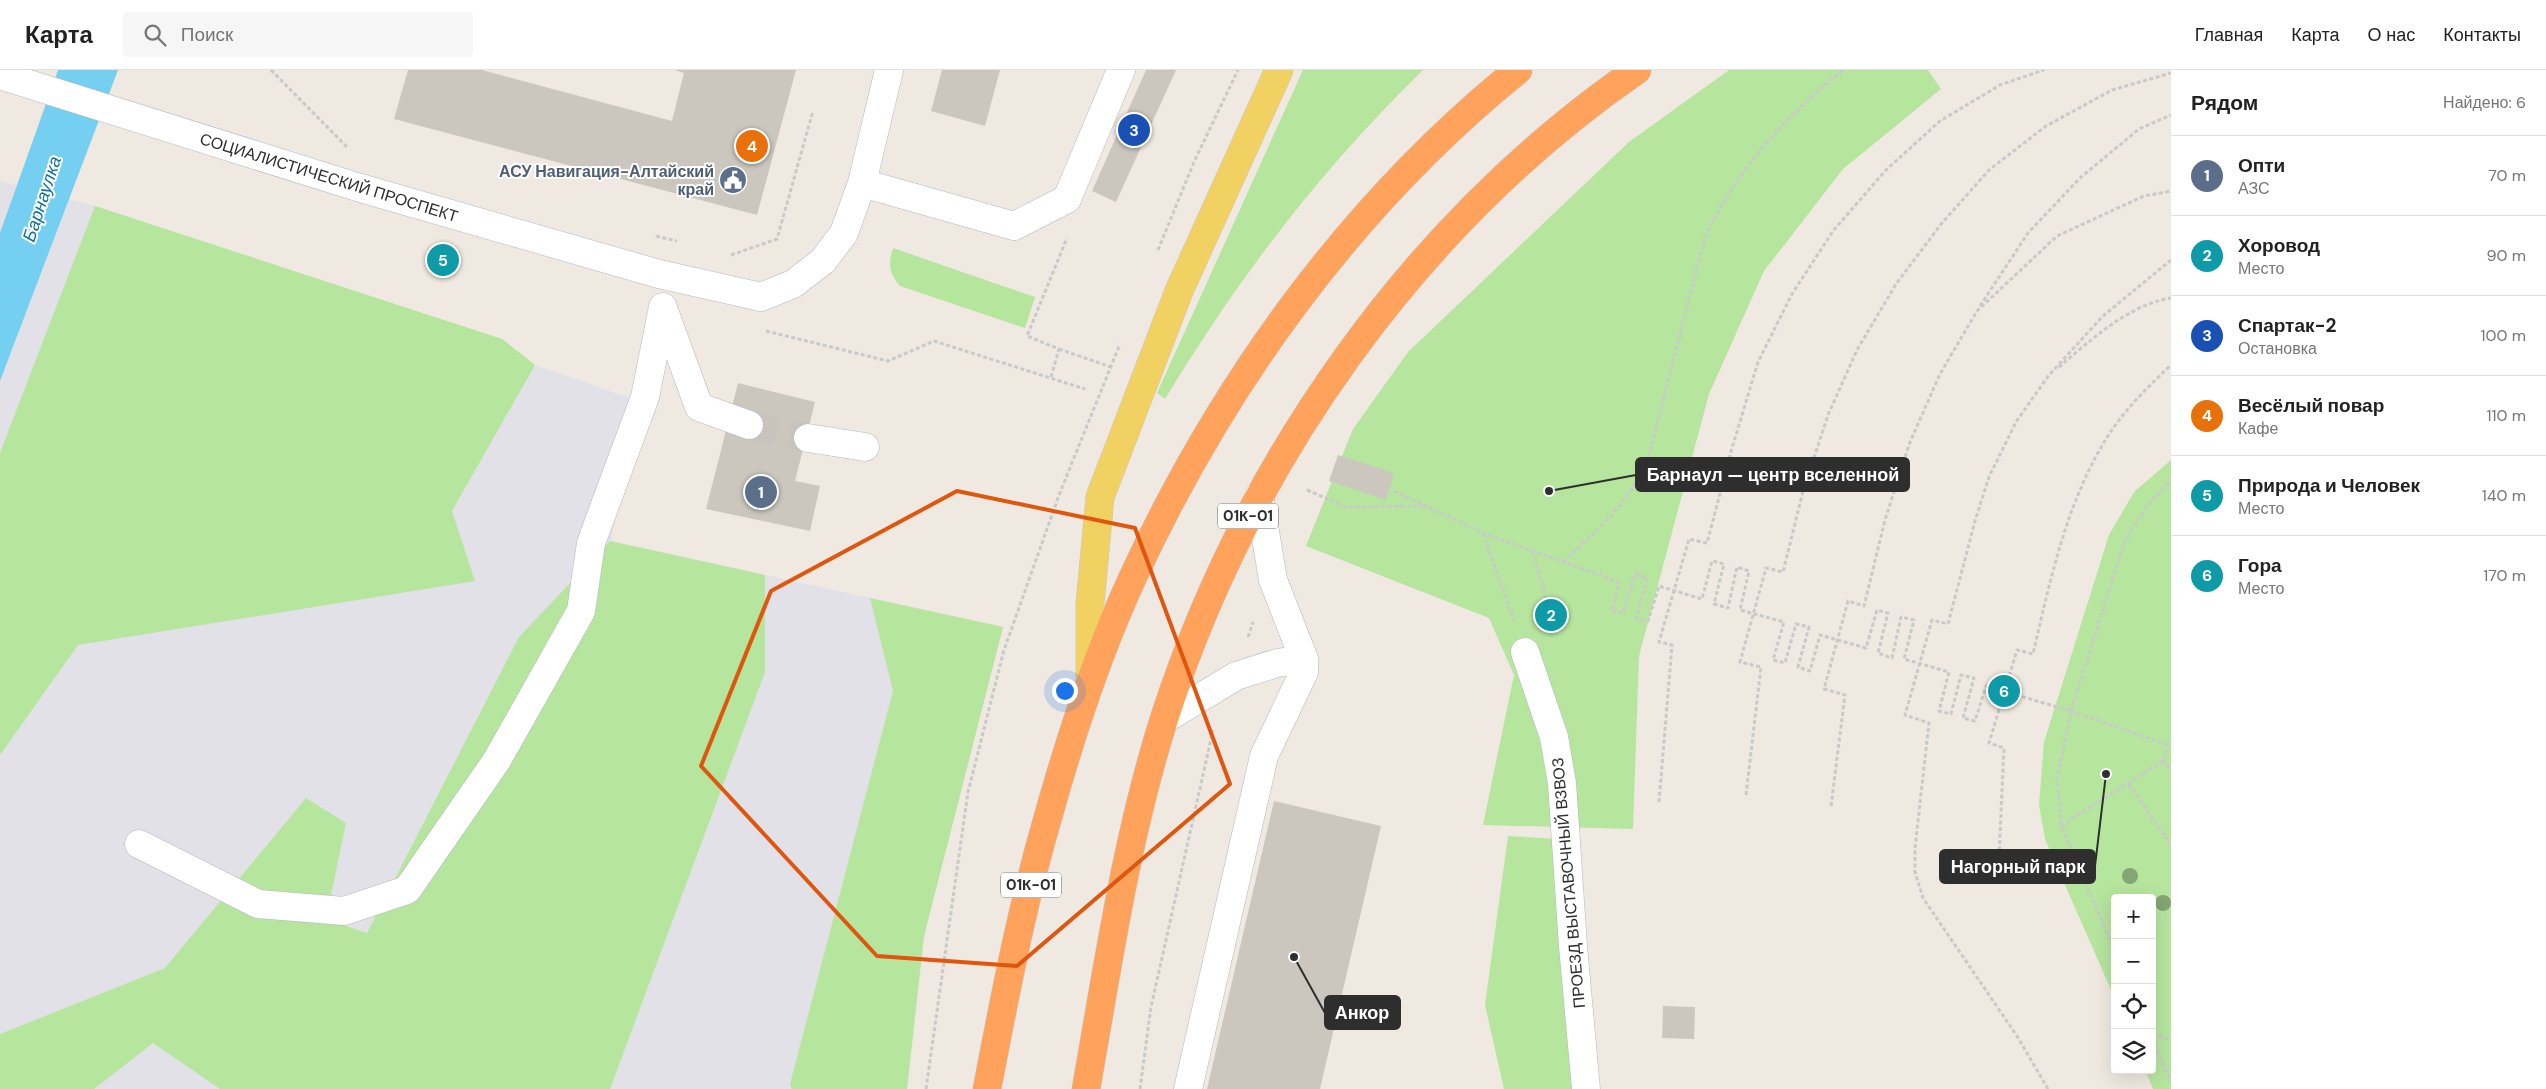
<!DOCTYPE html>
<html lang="ru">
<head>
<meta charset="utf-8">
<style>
  :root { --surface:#fff; --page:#f6f6f6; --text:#222; --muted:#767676; --line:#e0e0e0; --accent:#111827 }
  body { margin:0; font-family:"DM Sans",sans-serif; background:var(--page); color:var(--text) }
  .controls { position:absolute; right:15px; bottom:15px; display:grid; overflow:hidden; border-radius:5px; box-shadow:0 5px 20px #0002 }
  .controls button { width:45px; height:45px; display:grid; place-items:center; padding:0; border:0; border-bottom:1px solid var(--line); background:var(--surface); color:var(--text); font:25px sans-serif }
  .you { position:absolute; left:1064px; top:620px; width:18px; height:18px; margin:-12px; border:4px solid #fff; border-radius:50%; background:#1a73e8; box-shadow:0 0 0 8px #1a73e833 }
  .badge { display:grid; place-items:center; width:32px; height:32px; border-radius:50%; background:var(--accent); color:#fff; font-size:16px; font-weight:700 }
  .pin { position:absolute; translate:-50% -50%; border:2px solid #fff; box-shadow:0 1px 5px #0006 }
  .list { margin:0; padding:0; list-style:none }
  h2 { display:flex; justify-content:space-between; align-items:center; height:65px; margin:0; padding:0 20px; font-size:21px }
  h2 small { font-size:16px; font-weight:400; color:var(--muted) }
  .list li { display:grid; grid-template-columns:32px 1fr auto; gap:15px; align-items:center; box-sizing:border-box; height:80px; padding:0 20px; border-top:1px solid var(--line) }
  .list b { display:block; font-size:19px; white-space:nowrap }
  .list p { margin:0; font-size:16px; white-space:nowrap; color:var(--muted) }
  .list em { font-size:16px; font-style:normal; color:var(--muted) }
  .icon { flex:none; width:28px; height:28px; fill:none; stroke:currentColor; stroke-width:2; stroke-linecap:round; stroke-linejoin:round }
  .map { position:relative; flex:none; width:2171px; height:1019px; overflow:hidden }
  header { display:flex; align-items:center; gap:30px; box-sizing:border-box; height:70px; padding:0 25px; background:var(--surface); border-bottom:1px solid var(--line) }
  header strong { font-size:24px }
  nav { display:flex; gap:28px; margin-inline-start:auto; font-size:18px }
  .search { width:350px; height:45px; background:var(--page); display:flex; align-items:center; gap:12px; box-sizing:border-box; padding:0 18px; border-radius:5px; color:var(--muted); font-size:19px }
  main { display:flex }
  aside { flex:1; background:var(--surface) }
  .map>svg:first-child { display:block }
  .industrial { fill:#e3e1e8 }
  .green { fill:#b6e59e }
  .water { fill:#75cff0 }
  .building { fill:#cbc7bf }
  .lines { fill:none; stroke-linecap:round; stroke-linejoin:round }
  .minor-tunnel { stroke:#c8c4bd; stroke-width:28; stroke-dasharray:28 14; stroke-linecap:butt }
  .minor-casing { stroke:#b4b7c1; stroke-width:29 }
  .major-casing { stroke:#c9c9c9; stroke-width:29 }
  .highway-casing { stroke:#c9c9c9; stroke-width:29 }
  .path { stroke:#c9c9c9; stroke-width:3; stroke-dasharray:4 2.5; stroke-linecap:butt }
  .minor { stroke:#fff; stroke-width:28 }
  .major { stroke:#f2d163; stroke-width:28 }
  .highway { stroke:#ffa35c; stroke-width:28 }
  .tree { fill:#84a574 }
  .marked { fill:none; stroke:#df570e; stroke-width:4; stroke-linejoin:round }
  .labels { text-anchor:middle; stroke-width:4; stroke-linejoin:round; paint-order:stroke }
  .shield { fill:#fff; stroke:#6d6d6d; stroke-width:1 }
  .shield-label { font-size:15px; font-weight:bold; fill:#2e2e2e }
  .service-label { font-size:16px; font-weight:bold; fill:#4e5e75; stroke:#fff; text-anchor:end }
  .street-label { font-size:16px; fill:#2e2e2e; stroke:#fff }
  .water-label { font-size:18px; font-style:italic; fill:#0d6fa3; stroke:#fff }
  .leader { fill:none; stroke:#2e2e2e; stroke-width:2 }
  .callout-dot { fill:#2e2e2e; stroke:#fff; stroke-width:2 }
  .callout { fill:#2e2e2e; stroke:#2e2e2e; stroke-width:2 }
  .callout-label { font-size:18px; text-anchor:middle; font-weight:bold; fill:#fff }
</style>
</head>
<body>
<header>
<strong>Карта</strong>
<div class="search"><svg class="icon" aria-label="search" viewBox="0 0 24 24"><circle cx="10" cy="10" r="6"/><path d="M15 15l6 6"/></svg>Поиск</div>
<nav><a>Главная</a><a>Карта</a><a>О нас</a><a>Контакты</a></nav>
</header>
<main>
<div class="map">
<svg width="2171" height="1019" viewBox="0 0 2171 1019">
  <rect width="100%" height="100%" fill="#efe9e1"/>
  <path class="industrial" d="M0 111 95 136 502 269 535 295 636 330 611 471 1003 557 924 866 907 1019H0Z"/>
  <path class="green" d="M1303 0H1423C1319 102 1241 204 1165 329L1157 323Z
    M1729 0H1928L1941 19 1843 99 1764 201 1709 324 1639 586 1633 759 1483 755 1514 605 1489 548 1306 476 1353 359 1408 282 1629 72Z
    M95 136 502 269 535 295 452 441 475 511 78 575 0 685V383Z
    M893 178 1035 227 1025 258 900 216C889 203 888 194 893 178Z
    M2171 390V1019H2153L2145 1000H2152V828H2115V929L2045 769 2039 735 2044 672 2109 465 2134 422Z
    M610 471 765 505V602L610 1019H220L153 973 94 1019H0V964L165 898 306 728 346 753 326 849 367 863 519 567Z
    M870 528 1003 557 924 866 907 1019H792L790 1014 893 621Z
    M1508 766 1559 769 1573 1019H1504L1485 935Z"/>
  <path class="water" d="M58 0H118L0 311V163Z"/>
  <path class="building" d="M408 0H482L672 51 684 3 675 0H796L757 145 394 49Z
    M942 0H1000L985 56 931 41Z
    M1146 0H1176L1116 132 1092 121Z
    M738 313 815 332 795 411 820 416 810 461 706 439Z
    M1338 385 1394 403 1386 430 1329 411Z
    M1274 731 1381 756 1320 1019H1207Z
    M1663 936 1695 937 1694 969 1662 968Z"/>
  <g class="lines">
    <path class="minor-tunnel" d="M749 355 808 368"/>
    <g class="minor-casing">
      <path id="minor" d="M0 5 357 117 659 204 761 227 793 214 823 191 844 163 862 113 889 0
        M862 113 1014 156 1067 129 1121 0
        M663 238 699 337 749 355
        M808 368 865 377
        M1525 582 1554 667 1562 713 1573 876 1586 1019
        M1165 649 1236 606 1277 593 1304 589 1273 510 1259 425
        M139 774 258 834 344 841 407 820 497 690 581 541 591 473 645 327 663 237
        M1188 1019 1264 686 1304 602V589"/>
    </g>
    <g class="major-casing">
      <path id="major" d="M1090 609V534L1100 427 1179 221 1279 0"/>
    </g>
    <g class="highway-casing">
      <path id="highway" d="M987 1019C1004 930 1021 841 1046 754 1069 671 1096 587 1132 509 1222 314 1351 135 1518 0
        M1086 1019C1108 895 1126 769 1164 649 1247 392 1414 154 1637 0"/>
    </g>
    <path class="path" d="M271 0 348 78
      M656 166 677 171
      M1158 180 1194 92 1238 0
      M731 185 777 169 813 41
      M1980 236 2028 163 2080 108 2139 59 2171 45
      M766 261 888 291 934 271 1085 319
      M1059 279 1111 297
      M2059 297C2091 270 2128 235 2171 228
      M1051 307 1059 279 1027 266 1067 168
      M1307 420 1346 437 1424 436
      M1394 421 1483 463 1619 512 1612 541 1623 543 1635 504 1647 508 1636 548 1648 551 1659 516 1702 529 1712 491 1724 494 1714 534 1728 538 1737 497 1749 501 1740 540 1784 552 1773 590 1785 593 1796 554 1809 557 1798 597 1810 601 1820 565 1866 578 1877 540 1888 543 1878 583 1892 588 1901 547 1914 550 1904 589 1949 602 1939 641 1951 644 1961 605 1974 608 1963 648 1975 651 1986 616 2071 641 2171 676
      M1483 463 1514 551
      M1533 481 1548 537
      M1563 492C1600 457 1627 436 1648 389L1704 170C1734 102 1785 47 1843 0
      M1248 567 1253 552
      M2164 690 2171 701
      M2129 714 2171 775
      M1746 725 1761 597 1740 592 1766 498 1783 502 1803 421 1828 345 1857 280 1896 214 1942 153 1989 100 2046 56 2112 20 2171 3
      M1659 732 1672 575 1659 572 1689 469 1707 473 1732 378 1758 292 1792 224 1833 161 1886 100 1940 51 2000 15 2044 0
      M1831 736 1845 625 1824 619 1848 531 1864 536 1885 450 1910 372 1940 304 1977 241 2057 166 2144 126 2171 121
      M2061 756 2164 690 2168 676
      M1999 787 2004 678 1989 673 2017 580 2033 584C2050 511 2066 434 2106 369 2123 341 2148 317 2171 295
      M2115 881 2061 756 2057 709 2071 641 2125 470 2147 436 2171 410
      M2152 964 2171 970
      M2152 969 2171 1012
      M926 1019 968 722 1004 580 1059 425 1120 274
      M1140 1019 1151 937 1213 660
      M2048 1019 2017 966 1923 828 1915 802V778L1929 653 1905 645 1932 550 1948 554 1975 451 1989 407 2016 352 2049 305 2103 246 2171 190"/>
    <use href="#minor" class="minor"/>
    <use href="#major" class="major"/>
    <use href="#highway" class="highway"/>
  </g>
  <g class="tree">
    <circle cx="2130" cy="806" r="8"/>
    <circle cx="2163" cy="833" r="8"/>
  </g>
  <path class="marked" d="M957 421 1135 458 1230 714 1017 896 877 886 701 696 771 521Z"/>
  <defs>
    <g id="civic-disc" transform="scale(1.4375)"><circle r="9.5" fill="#5c6f8a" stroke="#fff"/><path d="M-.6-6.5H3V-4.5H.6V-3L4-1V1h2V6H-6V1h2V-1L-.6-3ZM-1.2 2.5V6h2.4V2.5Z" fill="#fff"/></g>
  </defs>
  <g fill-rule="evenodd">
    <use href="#civic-disc" x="733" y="110"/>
  </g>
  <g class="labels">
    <g class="shield">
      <rect x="1218" y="433.5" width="60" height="25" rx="4"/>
      <rect x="1001" y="802.5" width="60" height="25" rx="4"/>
    </g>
    <g class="shield-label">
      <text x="1248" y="451">01К-01</text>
      <text x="1031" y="820">01К-01</text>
    </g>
    <g class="service-label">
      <text x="714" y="107">АСУ Навигация-Алтайский<tspan x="714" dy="18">край</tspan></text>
    </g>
    <g class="street-label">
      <text transform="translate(329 107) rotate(17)" y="6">СОЦИАЛИСТИЧЕСКИЙ ПРОСПЕКТ</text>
      <text transform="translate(1568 813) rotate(-95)" y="6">ПРОЕЗД ВЫСТАВОЧНЫЙ ВЗВОЗ</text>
    </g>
    <g class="water-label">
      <text transform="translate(42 129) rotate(-72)" y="6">Барнаулка</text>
    </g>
  </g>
  <path class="leader" d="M1549 421L1636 405M2106 704L2095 796M1294 887L1325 943"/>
  <g class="callout-dot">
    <circle cx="1549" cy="421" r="5"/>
    <circle cx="2106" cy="704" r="5"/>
    <circle cx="1294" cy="887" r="5"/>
  </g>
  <g class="callout">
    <rect x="1636" y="388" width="273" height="33" rx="5"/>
    <rect x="1940" y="780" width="155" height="33" rx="5"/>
    <rect x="1325" y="926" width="75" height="33" rx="5"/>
  </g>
  <g class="callout-label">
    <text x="1773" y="411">Барнаул — центр вселенной</text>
    <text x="2018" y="803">Нагорный парк</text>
    <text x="1362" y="949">Анкор</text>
  </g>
</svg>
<div class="controls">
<button>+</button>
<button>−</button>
<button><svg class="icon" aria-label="locate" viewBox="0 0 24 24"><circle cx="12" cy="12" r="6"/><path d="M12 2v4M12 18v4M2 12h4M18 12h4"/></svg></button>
<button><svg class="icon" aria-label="layers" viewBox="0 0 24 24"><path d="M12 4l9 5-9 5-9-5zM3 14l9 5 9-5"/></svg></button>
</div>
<div class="you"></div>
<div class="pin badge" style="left:761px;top:422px;background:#5c6f8a">1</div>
<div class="pin badge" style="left:1551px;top:545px;background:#0f9aa8">2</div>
<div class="pin badge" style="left:1134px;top:60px;background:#1a4fb4">3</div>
<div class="pin badge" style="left:752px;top:76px;background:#e8710a">4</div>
<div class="pin badge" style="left:443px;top:190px;background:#0f9aa8">5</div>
<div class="pin badge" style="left:2004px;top:621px;background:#0f9aa8">6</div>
</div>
<aside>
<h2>Рядом<small>Найдено: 6</small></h2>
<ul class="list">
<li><span class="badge" style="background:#5c6f8a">1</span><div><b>Опти</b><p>АЗС</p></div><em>70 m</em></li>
<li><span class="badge" style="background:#0f9aa8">2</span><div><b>Хоровод</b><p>Место</p></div><em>90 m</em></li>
<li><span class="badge" style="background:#1a4fb4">3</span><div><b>Спартак-2</b><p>Остановка</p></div><em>100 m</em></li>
<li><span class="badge" style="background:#e8710a">4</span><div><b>Весёлый повар</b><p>Кафе</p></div><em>110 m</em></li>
<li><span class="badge" style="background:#0f9aa8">5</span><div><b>Природа и Человек</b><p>Место</p></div><em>140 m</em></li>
<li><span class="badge" style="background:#0f9aa8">6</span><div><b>Гора</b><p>Место</p></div><em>170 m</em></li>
</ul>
</aside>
</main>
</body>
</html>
